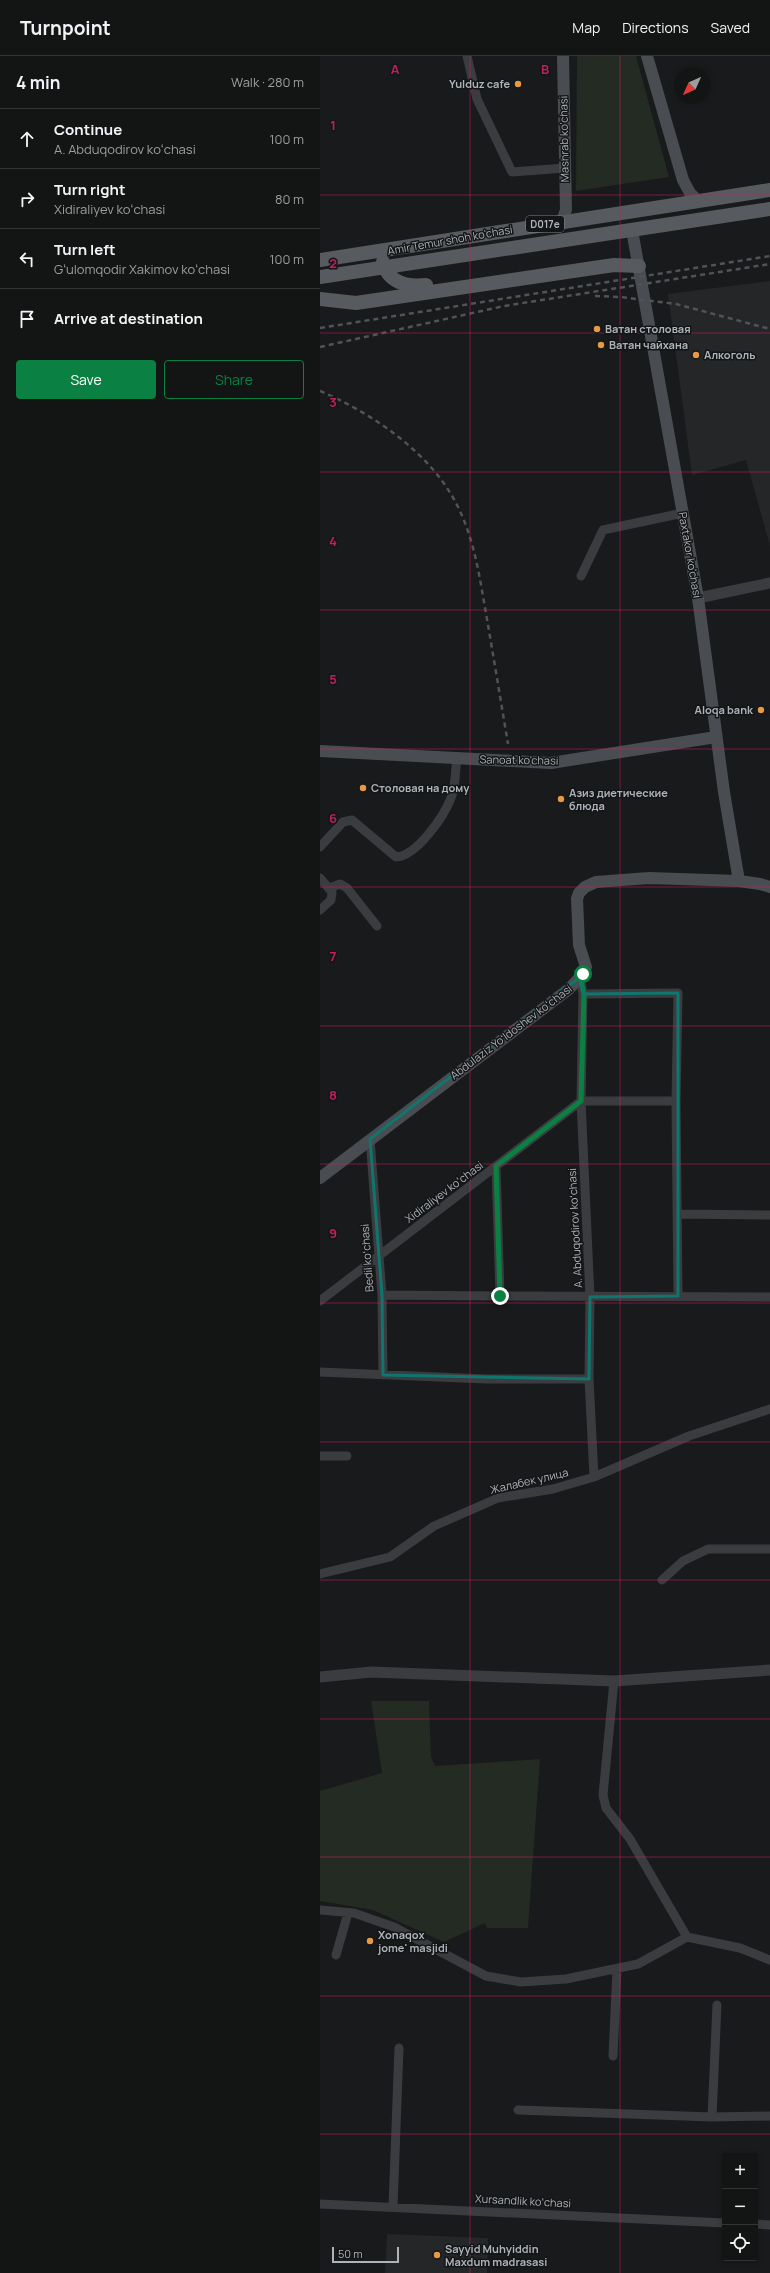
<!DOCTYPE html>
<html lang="en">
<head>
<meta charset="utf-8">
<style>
  :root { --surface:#131414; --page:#202122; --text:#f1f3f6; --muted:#9d9ea0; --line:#323334; --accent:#0b8043 }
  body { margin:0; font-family:Manrope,sans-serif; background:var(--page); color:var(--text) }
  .controls { position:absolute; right:12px; bottom:12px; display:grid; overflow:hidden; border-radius:4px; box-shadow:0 2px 6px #0003 }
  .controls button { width:36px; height:36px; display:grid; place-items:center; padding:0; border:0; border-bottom:1px solid var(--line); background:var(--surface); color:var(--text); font:20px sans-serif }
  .compass { position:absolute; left:354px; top:12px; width:36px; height:36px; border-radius:50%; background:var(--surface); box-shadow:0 2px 6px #0003; rotate:225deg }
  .scale { position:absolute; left:12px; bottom:10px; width:67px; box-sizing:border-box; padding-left:4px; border:2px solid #adb3ba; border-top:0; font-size:11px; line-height:14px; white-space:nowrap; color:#adb3ba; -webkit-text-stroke:3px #141516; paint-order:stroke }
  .stop { position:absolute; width:12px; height:12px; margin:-9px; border:3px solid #0b8043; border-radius:50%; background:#fff }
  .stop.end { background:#0b8043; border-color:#fff; box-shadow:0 1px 4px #0008 }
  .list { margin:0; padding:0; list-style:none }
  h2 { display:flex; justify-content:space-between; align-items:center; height:52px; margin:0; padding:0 16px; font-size:17px }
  h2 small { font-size:13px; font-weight:400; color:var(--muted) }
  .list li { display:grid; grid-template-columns:26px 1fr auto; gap:12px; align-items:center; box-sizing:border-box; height:60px; padding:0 16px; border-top:1px solid var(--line) }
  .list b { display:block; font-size:15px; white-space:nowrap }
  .list p { margin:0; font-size:13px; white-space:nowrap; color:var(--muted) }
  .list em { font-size:13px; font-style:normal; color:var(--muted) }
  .actions { display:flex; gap:8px; padding:12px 16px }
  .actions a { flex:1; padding:9px 0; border:1px solid var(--accent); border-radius:4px; text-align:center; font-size:14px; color:var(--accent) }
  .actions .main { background:var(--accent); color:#fff }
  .icon { flex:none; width:22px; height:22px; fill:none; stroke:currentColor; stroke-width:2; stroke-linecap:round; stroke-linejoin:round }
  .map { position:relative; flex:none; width:450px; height:2217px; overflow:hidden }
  header { display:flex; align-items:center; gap:24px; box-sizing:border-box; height:56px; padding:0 20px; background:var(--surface); border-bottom:1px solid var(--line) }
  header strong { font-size:19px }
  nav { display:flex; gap:22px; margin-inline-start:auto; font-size:14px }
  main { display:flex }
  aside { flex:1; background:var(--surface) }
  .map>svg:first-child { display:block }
  .built { fill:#252628 }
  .green { fill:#232b23 }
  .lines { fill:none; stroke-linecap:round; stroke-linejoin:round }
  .minor { stroke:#3b3c40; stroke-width:9 }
  .tertiary { stroke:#3b3c40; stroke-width:11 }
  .secondary { stroke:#494c50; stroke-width:12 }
  .primary { stroke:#575a5f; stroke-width:14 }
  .rail { stroke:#505357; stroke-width:2.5; stroke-dasharray:5 4; stroke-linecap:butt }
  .route { stroke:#0b8043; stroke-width:5 }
  .marked { fill:none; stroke:#0f766e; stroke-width:3; stroke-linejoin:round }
  .grid { fill:none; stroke:#c12060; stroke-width:1; stroke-opacity:0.55 }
  .poi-dot { fill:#e79945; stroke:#141516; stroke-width:1.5 }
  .labels { text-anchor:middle; stroke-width:3; stroke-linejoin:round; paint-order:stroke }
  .shield { fill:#141516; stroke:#7f8489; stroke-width:1 }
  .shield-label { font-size:10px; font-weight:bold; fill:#adb3ba }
  .poi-label { font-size:11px; font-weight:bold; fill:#adb3ba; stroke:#141516; text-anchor:start }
  .street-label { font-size:11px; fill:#adb3ba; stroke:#141516 }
  .grid-label { font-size:13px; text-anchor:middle; font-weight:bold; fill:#c12060; stroke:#141516; stroke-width:3; stroke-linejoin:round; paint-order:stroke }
</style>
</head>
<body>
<header>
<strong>Turnpoint</strong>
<nav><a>Map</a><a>Directions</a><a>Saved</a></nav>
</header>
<main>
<aside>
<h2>4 min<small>Walk · 280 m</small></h2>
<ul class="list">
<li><svg class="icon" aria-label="ahead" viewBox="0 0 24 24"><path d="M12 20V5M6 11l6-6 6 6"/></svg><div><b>Continue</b><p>A. Abduqodirov koʻchasi</p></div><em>100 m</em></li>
<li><svg class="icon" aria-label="right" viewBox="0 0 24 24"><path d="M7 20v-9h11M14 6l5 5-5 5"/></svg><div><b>Turn right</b><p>Xidiraliyev koʻchasi</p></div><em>80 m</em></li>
<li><svg class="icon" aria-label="left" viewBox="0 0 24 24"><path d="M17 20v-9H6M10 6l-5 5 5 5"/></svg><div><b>Turn left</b><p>Gʻulomqodir Xakimov koʻchasi</p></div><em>100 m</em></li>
<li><svg class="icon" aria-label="arrive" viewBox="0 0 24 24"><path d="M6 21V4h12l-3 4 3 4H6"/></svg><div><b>Arrive at destination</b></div></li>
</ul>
<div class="actions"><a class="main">Save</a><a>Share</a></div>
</aside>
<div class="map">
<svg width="450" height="2217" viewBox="0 0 450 2217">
  <rect width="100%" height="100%" fill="#191a1b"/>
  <path class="built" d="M450 225V490L426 404 372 419 348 238Z
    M67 2178 168 2182 167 2217H65Z"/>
  <path class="green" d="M257 0H316L349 121 256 135Z
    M51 1645H109L111 1701 115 1710 220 1703 208 1872H167L165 1867 124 1886 53 1854 0 1845V1735L62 1717Z"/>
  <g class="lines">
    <path class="minor" d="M147 0 157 43 192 116 245 112
      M261 520 283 474 363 457
      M0 791 23 766 32 764 76 801C97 800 124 760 131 742 136 730 135 715 137 702
      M0 822 12 836 11 844 0 854
      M9 832 20 828 27 832 57 870
      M260 921 263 938 261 1045 270 1241 269 1323 274 1421
      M263 938 358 937 356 1045 358 1240
      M50 1083 62 1239 63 1319
      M358 1158 450 1159
      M62 1239 180 1240 176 1110
      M180 1240 450 1241
      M0 1245 261 1045H356
      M0 1316 166 1323H269
      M0 1400H27
      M0 1518 70 1501 114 1470 178 1442 233 1433 274 1421 369 1380 450 1353
      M342 1524 363 1505 388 1493H450
      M294 1625 283 1739 286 1752 310 1783 367 1881 420 1892 450 1904
      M0 1854 34 1857 74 1871 166 1920 201 1926 246 1923 318 1908 367 1881
      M16 1899 28 1857
      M293 2000 297 1913
      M198 2054 392 2061 450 2060
      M392 2061 397 1949
      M0 2148 405 2167
      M73 2151 79 1992
      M435 2168 450 2169"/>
    <path class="tertiary" d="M378 542 450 527
      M0 1621 51 1616 294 1625 450 1614"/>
    <path class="secondary" d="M327 0 363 124 370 137 378 145
      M242 165 246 154 243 0
      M312 174 378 542 404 736 419 825
      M0 695 231 707 396 681
      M0 1122 249 933 263 918 266 911 259 889 257 843 259 837 265 831 276 826 329 822 419 825 440 828 450 831"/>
    <path class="primary" d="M0 204 450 134
      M63 206C68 227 87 231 106 229
      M0 221 450 153
      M0 243 36 247 294 209 319 210"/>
    <path class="rail" d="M275 240 301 241 356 248 450 273
      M0 272 450 200
      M0 291 184 250 450 208
      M0 335C52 357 111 397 137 449 155 484 160 524 167 563 174 604 181 646 188 688"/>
  </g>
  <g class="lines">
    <path class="route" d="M180 1240 176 1110 261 1045 264 938 260 921 263 918"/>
  </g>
  <path class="marked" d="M260 921 263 938 358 937V1240L270 1241 269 1323 63 1319 62 1239 50 1083Z"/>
  <path class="grid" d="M150 0V2217M300 0V2217M0 139H450M0 277H450M0 416H450M0 554H450M0 693H450M0 831H450M0 970H450M0 1108H450M0 1247H450M0 1386H450M0 1524H450M0 1663H450M0 1801H450M0 1940H450M0 2078H450"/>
  <g class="poi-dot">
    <circle cx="198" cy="28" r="4"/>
    <circle cx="277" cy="273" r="4"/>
    <circle cx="281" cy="289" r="4"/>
    <circle cx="376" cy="299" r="4"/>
    <circle cx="441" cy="654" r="4"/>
    <circle cx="43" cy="732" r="4"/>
    <circle cx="241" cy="743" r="4"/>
    <circle cx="50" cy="1885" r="4"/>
    <circle cx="117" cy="2199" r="4"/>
  </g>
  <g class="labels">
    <rect class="shield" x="206" y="160" width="38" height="16" rx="3"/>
    <g class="shield-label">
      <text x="225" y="172">D017e</text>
    </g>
    <g class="poi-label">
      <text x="190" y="32" text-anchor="end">Yulduz cafe</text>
      <text x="285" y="277">Ватан столовая</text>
      <text x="289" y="293">Ватан чайхана</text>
      <text x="384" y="303">Алкоголь</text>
      <text x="433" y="658" text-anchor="end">Aloqa bank</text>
      <text x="51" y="736">Столовая на дому</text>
      <text x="249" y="741">Азиз диетические<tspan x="249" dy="13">блюда</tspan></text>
      <text x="58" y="1883">Xonaqox<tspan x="58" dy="13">jome' masjidi</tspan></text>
      <text x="125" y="2197">Sayyid Muhyiddin<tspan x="125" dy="13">Maxdum madrasasi</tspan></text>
    </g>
    <g class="street-label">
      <text transform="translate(244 83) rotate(-91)" y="4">Mashrab ko'chasi</text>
      <text transform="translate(130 184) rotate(-10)" y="4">Amir Temur shoh ko'chasi</text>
      <text transform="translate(370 499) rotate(80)" y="4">Paxtakor ko'chasi</text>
      <text transform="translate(199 704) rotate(1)" y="4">Sanoat ko'chasi</text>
      <text transform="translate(191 976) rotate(-37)" y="4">Abdulaziz Yoʻldoshev koʻchasi</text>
      <text transform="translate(124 1136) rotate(-37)" y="4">Xidiraliyev koʻchasi</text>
      <text transform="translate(255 1172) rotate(-93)" y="4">A. Abduqodirov koʻchasi</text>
      <text transform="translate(47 1202) rotate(-94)" y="4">Bedil koʻchasi</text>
      <text transform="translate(209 1425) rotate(-13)" y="4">Жалабек улица</text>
      <text transform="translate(203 2145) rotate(3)" y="4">Xursandlik koʻchasi</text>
    </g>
  </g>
  <g class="grid-label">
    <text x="75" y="18">A</text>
    <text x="225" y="18">B</text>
    <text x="13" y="74">1</text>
    <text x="13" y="212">2</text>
    <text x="13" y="351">3</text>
    <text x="13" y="490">4</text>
    <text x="13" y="628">5</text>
    <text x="13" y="767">6</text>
    <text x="13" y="905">7</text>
    <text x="13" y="1044">8</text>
    <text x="13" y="1182">9</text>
  </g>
</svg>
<div class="controls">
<button>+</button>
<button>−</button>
<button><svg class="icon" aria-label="locate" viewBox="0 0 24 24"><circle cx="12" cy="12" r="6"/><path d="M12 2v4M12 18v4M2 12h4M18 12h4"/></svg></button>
</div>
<svg class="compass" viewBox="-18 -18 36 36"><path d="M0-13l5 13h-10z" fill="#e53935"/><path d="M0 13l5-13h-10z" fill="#9d9ea0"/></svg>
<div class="scale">50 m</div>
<div class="stop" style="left:263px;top:918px"></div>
<div class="stop end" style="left:180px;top:1240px"></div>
</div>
</main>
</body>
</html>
